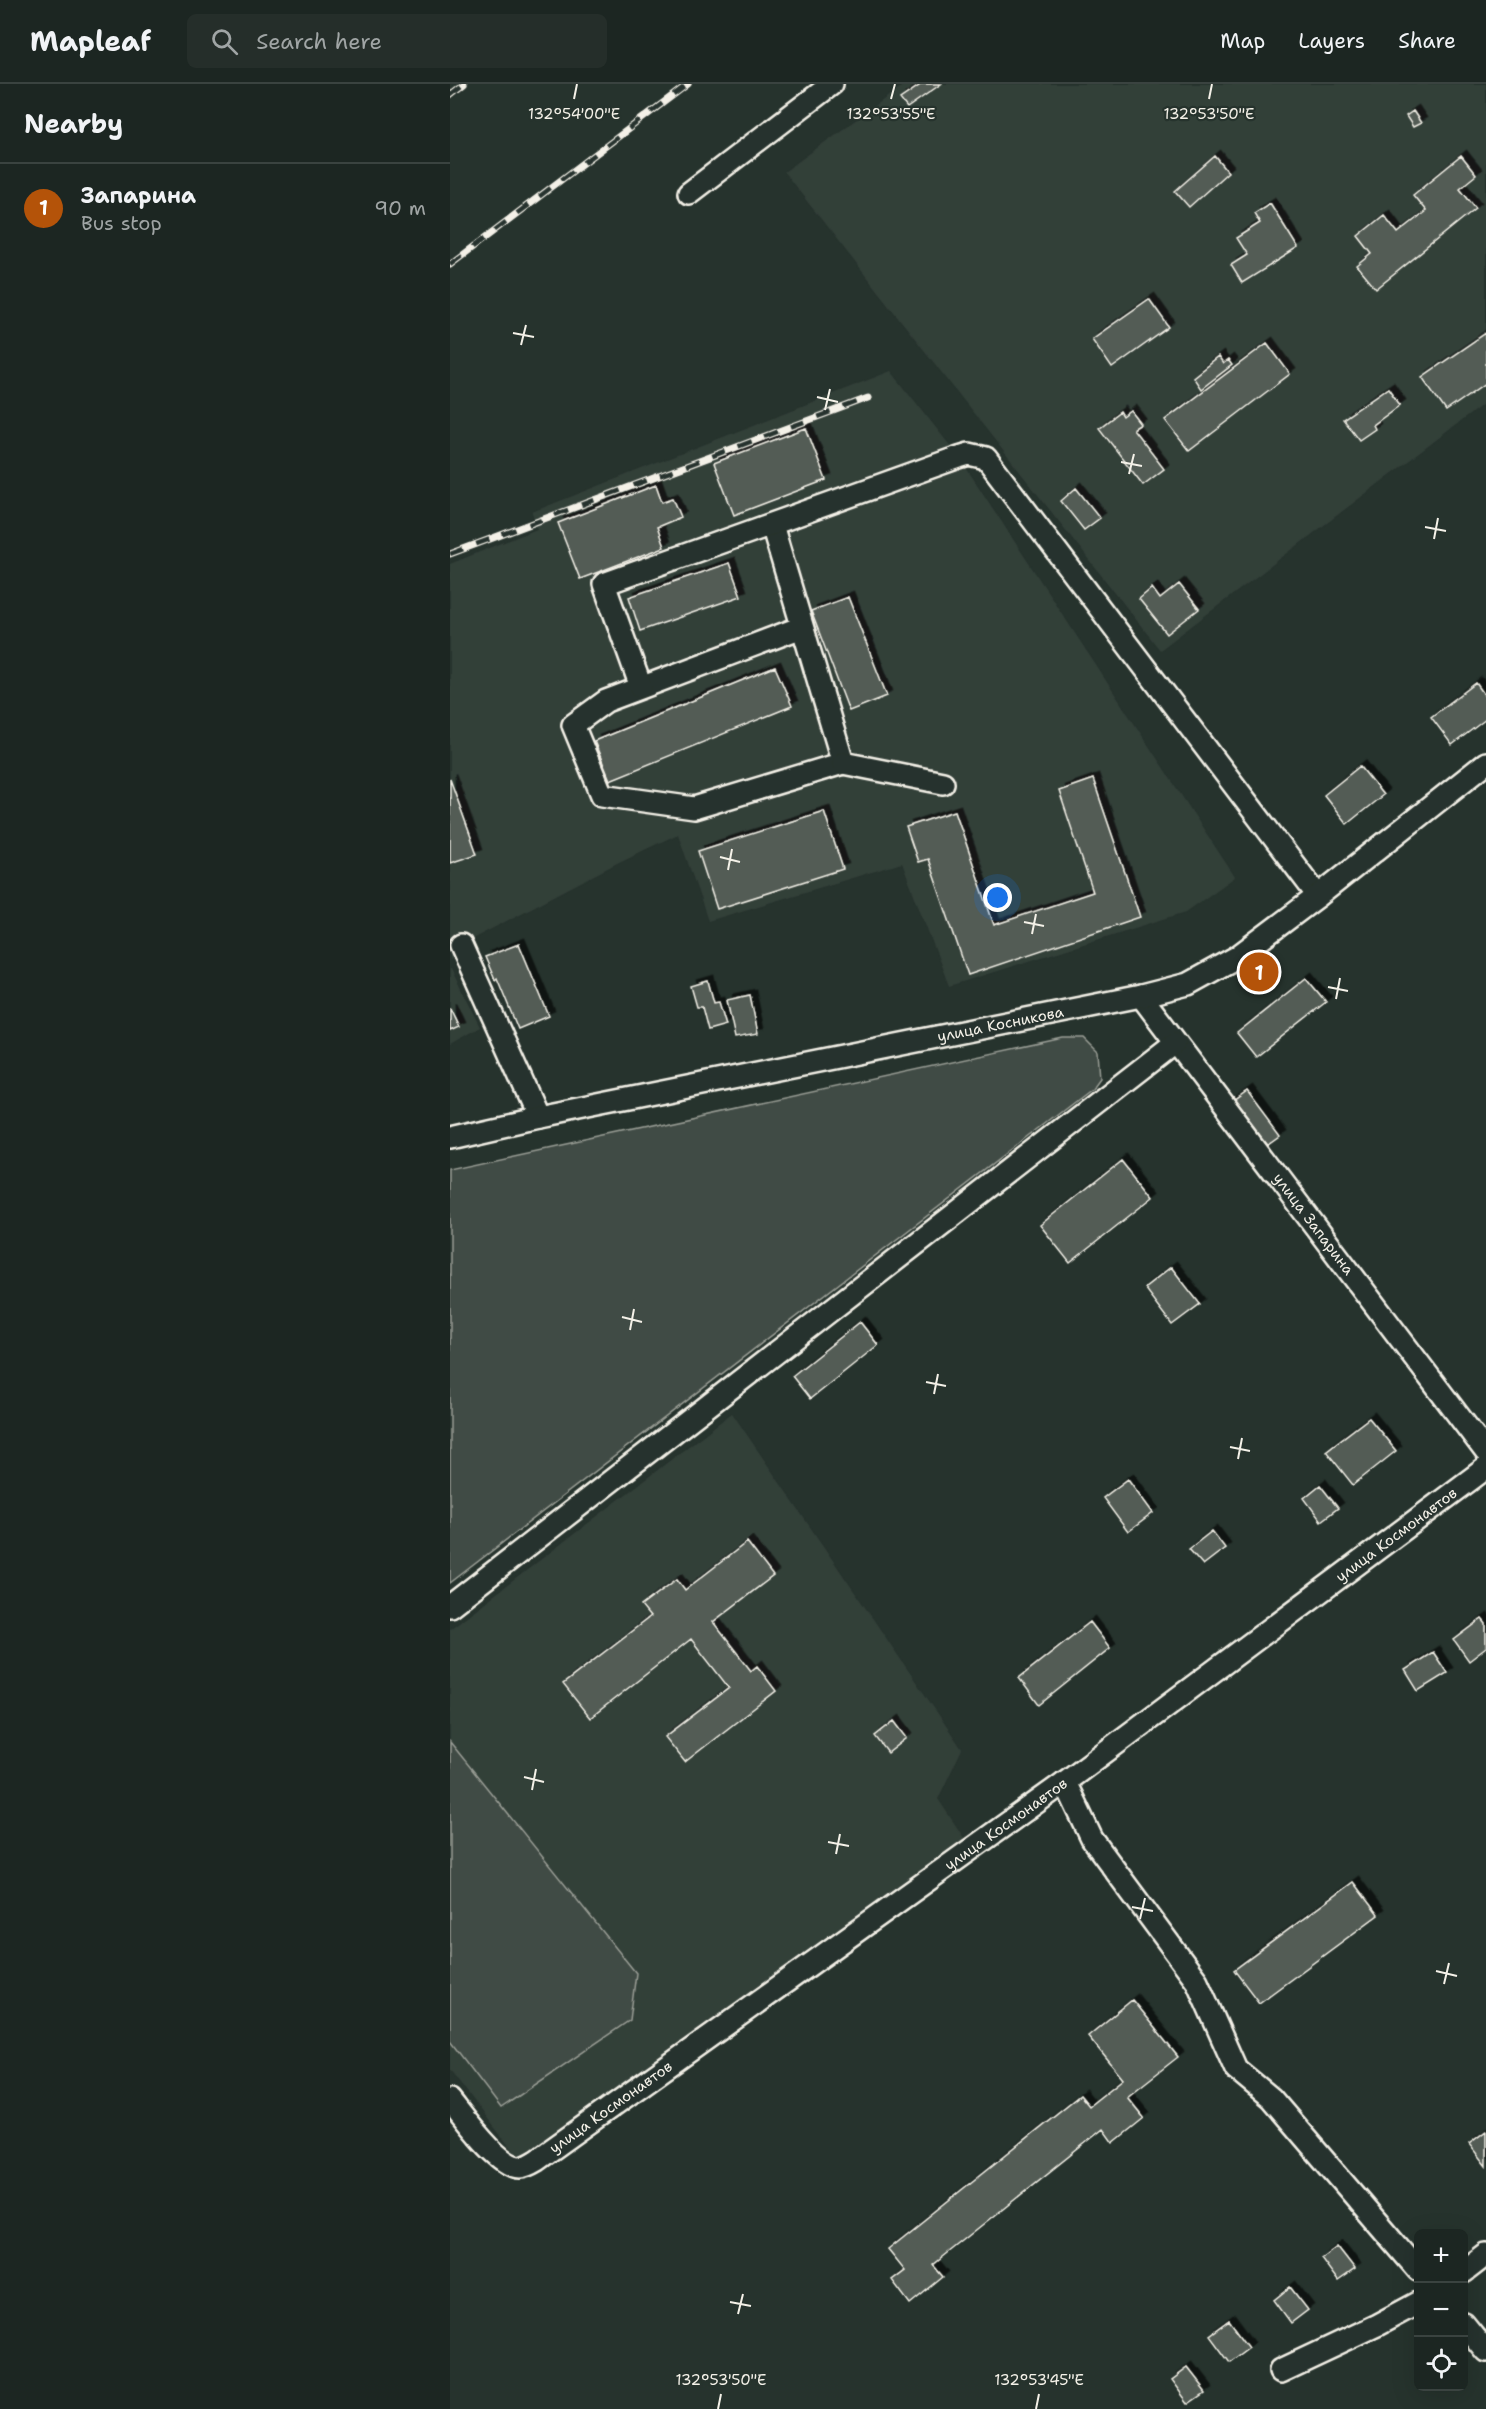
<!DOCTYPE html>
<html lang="en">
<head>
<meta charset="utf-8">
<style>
  :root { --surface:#1c2622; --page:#252e2a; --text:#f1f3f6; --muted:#a0a5a5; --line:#3a4340; --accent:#b45309 }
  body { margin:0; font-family:"Shantell Sans",sans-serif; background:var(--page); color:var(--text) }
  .controls { position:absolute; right:18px; bottom:18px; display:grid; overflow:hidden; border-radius:9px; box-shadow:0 6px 24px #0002 }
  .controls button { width:54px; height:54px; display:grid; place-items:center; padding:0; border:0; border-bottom:2px solid var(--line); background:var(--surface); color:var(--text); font:30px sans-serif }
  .you { position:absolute; left:548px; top:814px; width:21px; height:21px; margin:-15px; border:4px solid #fff; border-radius:50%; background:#1a73e8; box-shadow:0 0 0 9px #1a73e833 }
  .badge { display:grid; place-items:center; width:39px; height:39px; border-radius:50%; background:var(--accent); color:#fff; font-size:20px; font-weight:700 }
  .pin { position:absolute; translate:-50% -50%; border:3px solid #fff; box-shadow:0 2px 6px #0006 }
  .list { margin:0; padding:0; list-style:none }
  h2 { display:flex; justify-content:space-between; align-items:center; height:78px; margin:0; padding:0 24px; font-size:26px }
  h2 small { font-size:20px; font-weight:400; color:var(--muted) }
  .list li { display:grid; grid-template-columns:39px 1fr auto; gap:18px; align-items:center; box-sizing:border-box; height:90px; padding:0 24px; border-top:2px solid var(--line) }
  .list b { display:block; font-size:22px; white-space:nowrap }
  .list p { margin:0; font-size:20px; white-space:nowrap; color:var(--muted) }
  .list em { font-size:20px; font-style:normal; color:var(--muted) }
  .icon { flex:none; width:33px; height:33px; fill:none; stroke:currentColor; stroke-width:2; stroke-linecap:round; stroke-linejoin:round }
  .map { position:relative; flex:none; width:1036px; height:2325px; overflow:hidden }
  header { display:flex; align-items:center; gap:36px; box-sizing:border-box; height:84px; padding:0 30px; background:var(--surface); border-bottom:2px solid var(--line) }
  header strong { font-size:28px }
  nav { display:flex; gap:33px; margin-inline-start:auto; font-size:21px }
  .search { width:420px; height:54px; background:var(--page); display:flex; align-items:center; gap:15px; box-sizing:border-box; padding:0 21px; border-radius:9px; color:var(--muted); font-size:22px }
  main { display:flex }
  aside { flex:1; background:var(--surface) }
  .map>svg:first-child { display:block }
  .built { fill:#333f39 }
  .green { fill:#414b45; stroke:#9a9e96; stroke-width:1.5 }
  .building { fill:#525c55; stroke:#f4f1e8; stroke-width:1.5; filter:url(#shadow) }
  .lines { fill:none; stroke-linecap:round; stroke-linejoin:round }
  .minor-casing { stroke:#f4f1e8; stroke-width:26 }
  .minor { stroke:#26332d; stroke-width:21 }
  .rail-casing { stroke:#f4f1e8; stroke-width:7 }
  .rail { stroke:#26332d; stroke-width:4.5; stroke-dasharray:14; stroke-linecap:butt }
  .ticks { fill:none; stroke:#f4f1e8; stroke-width:2 }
  .labels { text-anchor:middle; stroke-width:4.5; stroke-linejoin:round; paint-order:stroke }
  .street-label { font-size:15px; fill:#f4f1e8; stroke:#26332d }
  .ticks-label { font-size:15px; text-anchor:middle; fill:#f4f1e8; stroke:#26332d; stroke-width:4.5; stroke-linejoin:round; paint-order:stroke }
</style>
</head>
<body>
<header>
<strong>Mapleaf</strong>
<div class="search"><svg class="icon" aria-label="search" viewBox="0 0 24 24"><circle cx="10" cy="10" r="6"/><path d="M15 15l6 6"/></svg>Search here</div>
<nav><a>Map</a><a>Layers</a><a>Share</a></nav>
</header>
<main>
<aside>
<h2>Nearby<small></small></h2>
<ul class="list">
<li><span class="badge">1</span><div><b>Запарина</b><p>Bus stop</p></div><em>90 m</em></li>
</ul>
</aside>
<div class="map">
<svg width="1036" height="2325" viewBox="0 0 1036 2325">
  <defs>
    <filter id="shadow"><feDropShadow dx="5.5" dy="-5.5" stdDeviation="0" flood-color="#0009"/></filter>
  </defs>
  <rect width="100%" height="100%" fill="#26332d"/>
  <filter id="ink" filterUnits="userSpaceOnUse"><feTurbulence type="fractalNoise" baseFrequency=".0167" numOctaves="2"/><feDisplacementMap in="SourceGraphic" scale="12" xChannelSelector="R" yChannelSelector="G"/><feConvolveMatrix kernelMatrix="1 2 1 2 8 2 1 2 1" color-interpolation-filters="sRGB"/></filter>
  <g filter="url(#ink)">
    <path class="built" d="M455 0H1036V318L710 566 334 88Z
      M441 287 509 373 785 793 736 828 499 902 452 779 258 837 228 750 169 778 3 865 6 872 0 876V480L87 445 82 428Z
      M0 883 30 943 0 960Z
      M282 1329 512 1665 488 1715 518 1760 70 2076 0 1986V1545Z"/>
    <path class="green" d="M613 954H634L648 968 650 994 642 1005 0 1499V1086Z
      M0 1658 186 1889 180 1936 51 2024 0 1957Z"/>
    <path class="building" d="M472 0H491L457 24 450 15Z
      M963 27 971 39 963 43 956 32Z
      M765 72 778 88 739 123 725 107Z
      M1011 72 1026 91 1010 104 1026 124 926 205 907 182 922 170 908 152 934 131 948 149 976 127 963 111Z
      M820 119 848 164 792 199 781 181 797 171 786 154 810 139 804 129Z
      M699 215 719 243 662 284 642 255Z
      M1036 249V299L996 327 972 293Z
      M817 259 840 290 739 367 715 336Z
      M768 273 773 280 778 276 782 281 751 305 743 293Z
      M938 304 950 321 923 341 925 345 909 356 893 335Z
      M681 327 691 340 683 345 714 385 693 401 649 344 670 328 673 333Z
      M356 344 376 396 284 431 264 379Z
      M206 401 212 418 223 414 231 433 207 443 214 463 130 495 108 439Z
      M626 404 650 434 634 446 611 417Z
      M279 479 291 512 190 547 179 513Z
      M729 500 749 525 717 550 689 515 702 504 710 515Z
      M398 513 437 612 399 627 361 527Z
      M325 583 342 622 160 696 144 657Z
      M1026 599 1036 613V635L1002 661 981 633Z
      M910 682 933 711 897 740 874 711Z
      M0 695 27 770 0 779Z
      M643 695 690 833 518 891 478 775 468 778 456 743 505 727 544 841 643 808 609 707Z
      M374 727 393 785 267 825 248 767Z
      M69 860 99 932 68 945 47 894 45 896 35 873Z
      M856 894 876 918 806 973 787 949Z
      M258 897 264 919 269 918 276 941 258 946 252 923H247L241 902Z
      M300 911 308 950 285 954 277 916Z
      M0 924 9 943 0 947Z
      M797 1007 830 1051 812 1064 779 1020Z
      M673 1075 703 1113 620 1179 590 1141Z
      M721 1183 750 1220 722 1241 694 1204Z
      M410 1238 428 1261 360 1315 342 1292Z
      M919 1334 946 1367 903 1401 876 1367Z
      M678 1395 703 1429 678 1448 653 1414Z
      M870 1401 888 1424 871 1437 854 1414Z
      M762 1447 775 1464 753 1481 739 1465Z
      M297 1458 323 1492 263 1538 301 1587 307 1582 326 1607 235 1678 215 1653 279 1604 241 1555 140 1634 113 1600 200 1533 191 1522 227 1495 235 1506Z
      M1032 1535 1036 1540V1564L1019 1577 1004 1556Z
      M640 1538 660 1564 589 1621 569 1594Z
      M983 1568 997 1589 968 1607 955 1586Z
      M444 1637 457 1654 438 1669 425 1652Z
      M903 1798 928 1831 809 1919 784 1886Z
      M682 1916 728 1973 677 2013 694 2034 663 2059 653 2045 483 2181 493 2193 460 2220 442 2196 455 2186 438 2165 630 2011 639 2022 673 1995 638 1952Z
      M1036 2047V2082L1019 2060Z
      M887 2162 905 2185 888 2197 871 2174Z
      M840 2203 858 2226 841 2239 824 2216Z
      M779 2236 799 2263 779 2278 759 2251Z
      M736 2283 754 2306 737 2318 720 2295Z"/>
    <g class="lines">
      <g class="minor-casing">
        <g id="minor">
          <path d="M239 109 382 0"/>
          <path d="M322 441 393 679 244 724 152 711 123 641 156 617 352 543"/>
          <path d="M191 603 154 500 509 373 519 370 536 374 868 812"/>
          <path d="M393 679 493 699"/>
          <path d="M11 861 88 1033"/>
          <path id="s1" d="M691 912 1036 1368"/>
          <path id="s2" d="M0 1053 88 1033 691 912 738 900 787 873 868 812 1036 679"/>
          <path d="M0 1522 725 959"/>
          <path d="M615 1698 642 1755 747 1897 786 1985 821 2014 968 2186"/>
          <path id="s3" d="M0 2016C13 2032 49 2083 70 2083 75 2083 82 2079 87 2076L615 1698 1036 1384"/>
          <path d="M1014 2188 1036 2171"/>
          <path d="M1014 2240 1036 2267"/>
          <path d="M831 2286 927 2241 968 2219"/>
        </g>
      </g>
      <use href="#minor" class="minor"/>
      <g class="rail-casing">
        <path id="rail" d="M0 11 14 0
          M0 180 238 0
          M0 470 418 314"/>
      </g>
      <use href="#rail" class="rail"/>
    </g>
  </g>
  <path class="ticks" d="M124 15 127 0M441 15 445 0M759 15 762 0M63 249 84 253M71 261 76 241M367 313 388 318M375 326 380 305M671 378 692 382M679 390 684 370M975 443 996 447M984 455 988 434M270 773 290 778M278 786 282 765M574 838 594 842M582 850 586 830M878 903 898 907M886 915 890 894M172 1233 192 1238M180 1246 184 1225M476 1298 496 1302M484 1310 488 1290M780 1363 800 1367M788 1375 792 1354M74 1693 94 1698M82 1706 86 1685M378 1758 399 1762M386 1770 390 1750M682 1823 703 1827M690 1835 695 1814M986 1887 1007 1892M994 1900 999 1879M280 2218 301 2222M288 2230 293 2210M268 2325 271 2310M586 2325 589 2310"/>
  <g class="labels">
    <g class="street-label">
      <text dy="5" stroke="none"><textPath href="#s2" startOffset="562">улица Косникова</textPath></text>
      <text dy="5" stroke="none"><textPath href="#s1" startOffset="286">улица Запарина</textPath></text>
      <text dy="5" stroke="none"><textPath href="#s3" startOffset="1180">улица Космонавтов</textPath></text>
      <text dy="5" stroke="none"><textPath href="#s3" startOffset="694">улица Космонавтов</textPath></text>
      <text dy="5" stroke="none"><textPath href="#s3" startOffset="208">улица Космонавтов</textPath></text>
    </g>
  </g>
  <g class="ticks-label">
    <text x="124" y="35">132°54'00"E</text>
    <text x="441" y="35">132°53'55"E</text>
    <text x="759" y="35">132°53'50"E</text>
    <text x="271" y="2301">132°53'50"E</text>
    <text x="589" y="2301">132°53'45"E</text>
  </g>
</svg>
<div class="controls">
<button>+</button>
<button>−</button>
<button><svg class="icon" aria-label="locate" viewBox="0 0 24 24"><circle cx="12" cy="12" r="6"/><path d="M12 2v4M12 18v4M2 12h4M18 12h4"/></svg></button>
</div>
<div class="you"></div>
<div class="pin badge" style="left:809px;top:888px">1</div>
</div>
</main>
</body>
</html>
